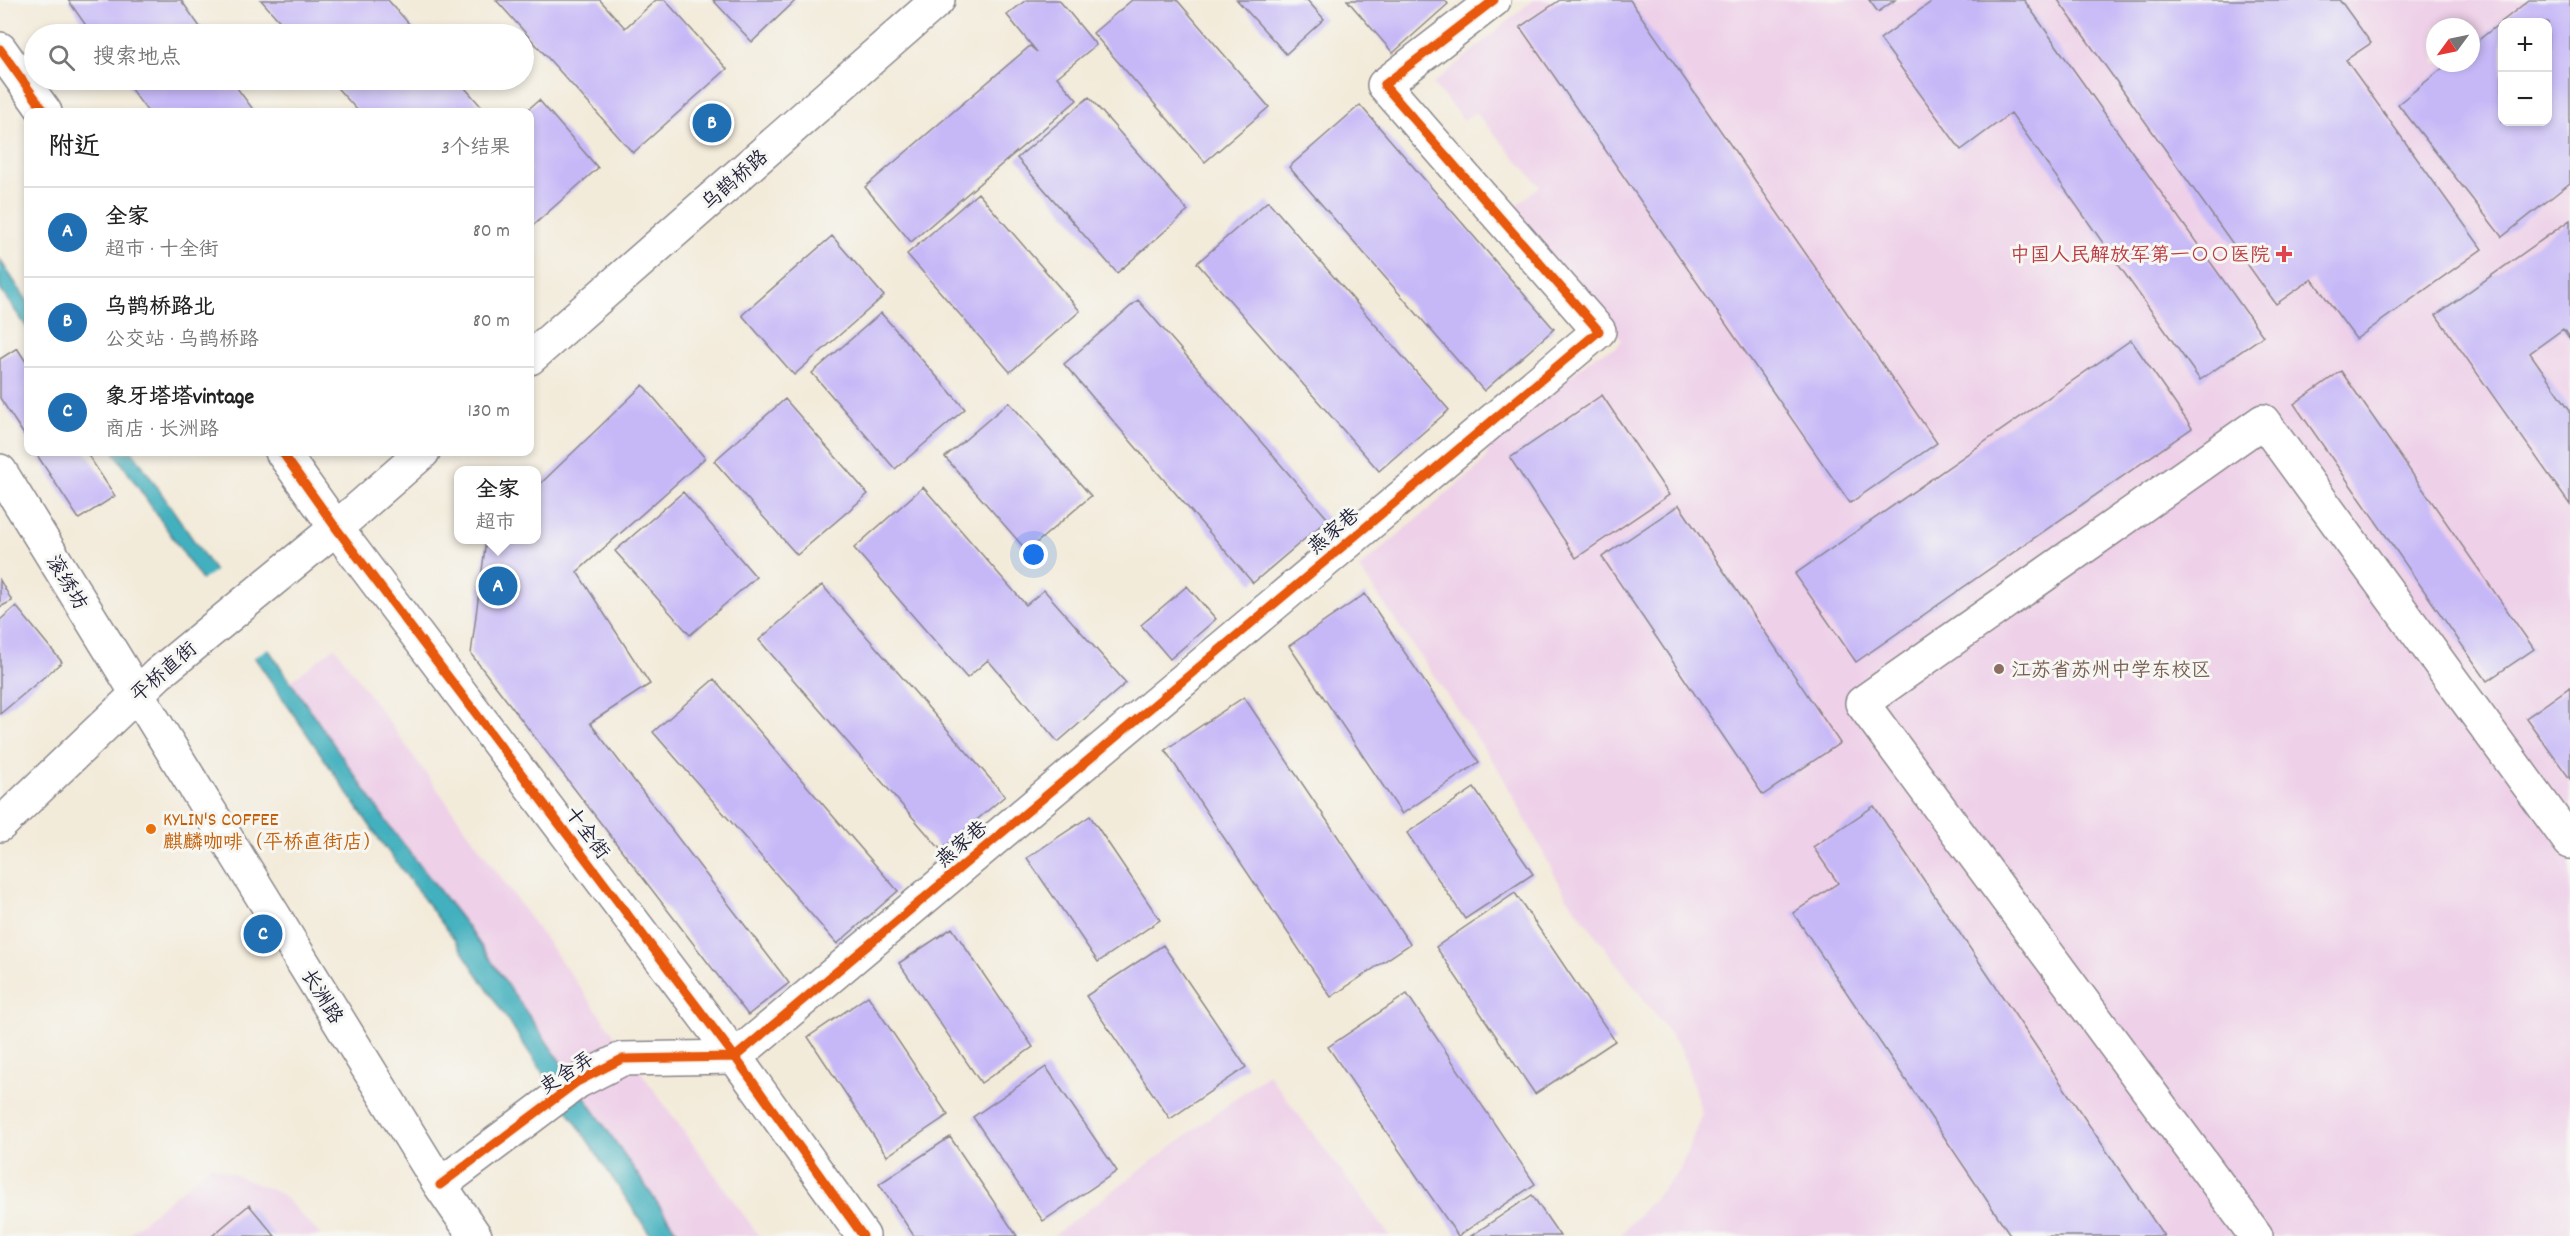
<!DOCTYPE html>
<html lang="zh">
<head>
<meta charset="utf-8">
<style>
  :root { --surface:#fff; --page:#f2f2f2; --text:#222; --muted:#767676; --line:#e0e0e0; --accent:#1f6fb2 }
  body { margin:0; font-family:Dekko,"LXGW WenKai TC",sans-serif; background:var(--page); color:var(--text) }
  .controls { position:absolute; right:18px; top:18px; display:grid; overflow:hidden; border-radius:12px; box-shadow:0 3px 9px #0003 }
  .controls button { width:54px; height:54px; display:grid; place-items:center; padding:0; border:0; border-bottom:2px solid var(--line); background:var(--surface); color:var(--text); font:30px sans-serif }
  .compass { position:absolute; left:2426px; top:18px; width:54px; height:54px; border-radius:50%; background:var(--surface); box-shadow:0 3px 9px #0003; rotate:237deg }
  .you { position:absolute; left:1034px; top:555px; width:21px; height:21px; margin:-15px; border:4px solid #fff; border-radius:50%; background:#1a73e8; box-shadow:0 0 0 9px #1a73e833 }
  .badge { display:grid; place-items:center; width:39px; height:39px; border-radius:50%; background:var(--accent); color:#fff; font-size:20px; font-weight:700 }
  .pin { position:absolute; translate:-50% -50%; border:3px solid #fff; box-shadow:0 2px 6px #0006 }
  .popup { position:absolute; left:454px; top:466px; width:87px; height:78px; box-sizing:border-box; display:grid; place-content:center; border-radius:12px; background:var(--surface); filter:drop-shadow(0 2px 4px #0005); font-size:20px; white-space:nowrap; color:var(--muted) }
  .popup b { font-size:22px; color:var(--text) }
  .popup::after { content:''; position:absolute; left:50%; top:100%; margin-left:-12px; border:12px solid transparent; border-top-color:var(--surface) }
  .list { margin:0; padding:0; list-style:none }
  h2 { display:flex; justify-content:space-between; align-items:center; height:78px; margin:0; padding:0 24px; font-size:26px }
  h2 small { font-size:20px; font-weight:400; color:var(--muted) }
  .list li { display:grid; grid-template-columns:39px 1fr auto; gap:18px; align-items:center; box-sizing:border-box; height:90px; padding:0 24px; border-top:2px solid var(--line) }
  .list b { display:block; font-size:22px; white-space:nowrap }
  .list p { margin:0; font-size:20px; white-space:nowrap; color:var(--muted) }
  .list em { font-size:20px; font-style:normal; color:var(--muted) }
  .icon { flex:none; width:33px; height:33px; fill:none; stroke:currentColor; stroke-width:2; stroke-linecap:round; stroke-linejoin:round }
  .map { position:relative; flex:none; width:2570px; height:1236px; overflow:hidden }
  .search { position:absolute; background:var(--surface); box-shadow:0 3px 9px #0003; left:24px; top:24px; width:510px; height:66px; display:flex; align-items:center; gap:15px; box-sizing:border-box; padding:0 21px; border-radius:33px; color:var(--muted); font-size:22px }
  .panel { position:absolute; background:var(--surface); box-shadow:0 3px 9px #0003; left:24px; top:108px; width:510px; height:348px; border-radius:12px }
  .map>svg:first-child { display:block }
  .built { fill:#eed0e8; fill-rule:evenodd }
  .water { fill:#42b0be; stroke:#32697c; stroke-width:1.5 }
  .pier { fill:#f3ebda }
  .building { fill:#c6b8f7; fill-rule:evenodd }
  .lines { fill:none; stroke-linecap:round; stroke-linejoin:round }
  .minor-casing { stroke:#8a868a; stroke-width:36 }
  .major-casing { stroke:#8a868a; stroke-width:36 }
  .minor { stroke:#fff; stroke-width:33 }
  .major { stroke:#fff; stroke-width:33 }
  .cycleway-casing { stroke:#f6f6f2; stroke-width:13 }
  .cycleway { stroke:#e8590c; stroke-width:9 }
  .health-dot { fill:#e0444e; stroke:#f6f6f2; stroke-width:2 }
  .education-dot { fill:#8d6e63; stroke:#f6f6f2; stroke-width:2 }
  .food-dot { fill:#e8710a; stroke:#f6f6f2; stroke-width:2 }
  .labels { text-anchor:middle; stroke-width:6; stroke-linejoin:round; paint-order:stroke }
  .street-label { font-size:20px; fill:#22223b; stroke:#f6f6f2 }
  .health-label { font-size:20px; fill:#be3a42; stroke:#f6f6f2; text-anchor:end }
  .education-label { font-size:20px; fill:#785e54; stroke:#f6f6f2; text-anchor:start }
  .food-label { font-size:20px; fill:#c56008; stroke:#f6f6f2; text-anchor:start }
</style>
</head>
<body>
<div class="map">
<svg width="2570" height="1236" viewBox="0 0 2570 1236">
  <rect width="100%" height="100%" fill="#f6f6f2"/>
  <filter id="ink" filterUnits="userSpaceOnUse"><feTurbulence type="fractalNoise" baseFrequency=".0167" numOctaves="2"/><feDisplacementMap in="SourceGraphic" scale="12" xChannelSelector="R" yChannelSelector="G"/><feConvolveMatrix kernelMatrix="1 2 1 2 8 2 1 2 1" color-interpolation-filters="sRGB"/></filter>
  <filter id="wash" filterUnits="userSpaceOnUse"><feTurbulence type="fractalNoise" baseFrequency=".008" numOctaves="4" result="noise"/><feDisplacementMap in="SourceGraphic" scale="24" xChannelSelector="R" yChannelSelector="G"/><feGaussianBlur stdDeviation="1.35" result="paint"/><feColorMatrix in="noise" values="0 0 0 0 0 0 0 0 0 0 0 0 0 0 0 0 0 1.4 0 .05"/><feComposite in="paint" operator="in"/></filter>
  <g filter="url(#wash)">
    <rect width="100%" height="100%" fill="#f3ebda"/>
    <path class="built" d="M1533 0H2570V1236H1619L1679 1172 1702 1114 1682 1050 1566 896 1499 770 1359 568 1484 462 1492 440 1596 355 1617 347 1622 340 1509 212 1540 186 1475 112 1464 120 1433 84ZM2502 22H2548V122H2502ZM2435 27H2471V63H2435Z
      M335 647 759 1236H680L470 930 391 828 291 681Z
      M1268 1074 1390 1236H1053Z
      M211 1165 281 1194 321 1236H126Z"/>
    <path class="water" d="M0 260 28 302V329L0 289Z
      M114 452H133L391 828 470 930 680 1236H651L456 942 379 839Z"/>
    <path class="pier" d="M218 569 271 646 253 658 200 582Z"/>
    <g id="blocks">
      <path class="building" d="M68 0H181L205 34H92Z
        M261 0H388L418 34H291Z
        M496 0H600L625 28 656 0H665L727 69 633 153Z
        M713 0H796L752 42Z
        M1026 0H1059L1096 45 1057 77 1077 100 911 242 865 187 1030 46 1037 52 1007 15Z
        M1132 0H1177L1269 107 1205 162 1093 33Z
        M1237 0H1307L1324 19 1286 54Z
        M1347 0H1445L1448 4 1393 53Z
        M1560 0H1630L1937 443 1850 503 1520 27Z
        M1869 0H1895L1878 12Z
        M1934 0H2024L2263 336 2200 380 2011 113 1961 150 1880 39Z
        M2058 0H2340L2371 43 2346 60 2482 249 2356 339 2312 279 2276 304Z
        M2529 0H2570V183L2502 237 2398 104 2449 63H2471V46ZM2502 22H2548V122H2502Z
        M124 80H231L255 112H148Z
        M330 80H458L486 112H359Z
        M1089 97 1188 211 1117 273 1017 158Z
        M539 100 598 168 530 228V112H525Z
        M1360 105 1554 329 1484 391 1289 167Z
        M978 193 1080 311 1010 372 907 254Z
        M1268 201 1449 410 1379 471 1197 263Z
        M2570 220V339L2563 329 2530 353 2570 410V505L2436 315Z
        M832 236 884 296 794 375 742 315Z
        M1138 300 1328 519 1253 583 1064 364Z
        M881 313 965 409 895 469 812 373Z
        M2131 340 2192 428 1856 662 1795 574Z
        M17 348 28 365V441L0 398V359Z
        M2341 371 2534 649 2487 681 2294 404Z
        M643 385 705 458 577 572 650 684 590 723 789 983 748 1015 471 654 479 592 477 588 480 586 486 540H537V487Z
        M1602 395 1669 495 1576 558 1510 458Z
        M785 399 868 494 797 555 714 461Z
        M1009 402 1091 496 1027 551 945 457Z
        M35 452H86L115 496 79 519Z
        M923 487 1026 605 1044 590 1126 683 1058 742 988 660 967 678 854 548Z
        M683 492 756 577 690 635 615 551Z
        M1679 505 1840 743 1763 795 1602 557Z
        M0 580 12 601 0 607Z
        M822 585 1005 796 941 850 759 640Z
        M1187 586 1216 619 1170 659 1141 625Z
        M1365 594 1479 762 1402 814 1289 646Z
        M16 606 62 662 0 714V620Z
        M714 679 898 891 837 944 653 732Z
        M2570 687V779L2526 718Z
        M1244 697 1410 944 1331 997 1165 750Z
        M1474 788 1533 874 1465 919 1407 833Z
        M1874 806 2164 1236H2011L1793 913 1838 883 1813 847Z
        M1090 816 1160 920 1098 962 1027 858Z
        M1515 893 1615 1041 1535 1094 1436 947Z
        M952 928 1033 1047 981 1083 899 963Z
        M1163 945 1246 1067 1170 1119 1086 996Z
        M1407 994 1535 1184 1458 1236 1328 1047Z
        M868 996 948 1115 887 1156 808 1037Z
        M1046 1067 1117 1171 1043 1221 973 1117Z
        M950 1137 1017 1236H914L879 1184Z
        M1532 1195 1560 1236H1471Z
        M249 1205 275 1236H212Z"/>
    </g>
  </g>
  <g filter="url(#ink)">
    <use href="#blocks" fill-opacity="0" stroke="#8a868a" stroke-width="1.5"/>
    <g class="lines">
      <g class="minor-casing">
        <path id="minor" d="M530 358 938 0
          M0 471 440 1185 475 1236
          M0 825 158 674 336 528 423 452
          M440 1185 577 1082 622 1059 735 1057 1599 331 1384 85 1494 0
          M2256 1236 1862 703 2263 421 2570 842"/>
      </g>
      <g class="major-casing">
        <path id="major" d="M0 49 45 112
          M282 452 336 528 735 1057 863 1236"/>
      </g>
      <use href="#minor" class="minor"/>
      <use href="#major" class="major"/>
      <g class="cycleway-casing">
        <path id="cycleway" d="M0 49 45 112
          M282 452 336 528 735 1057 863 1236
          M440 1185 577 1082 622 1059 735 1057 1599 331 1384 85 1494 0"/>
      </g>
      <use href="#cycleway" class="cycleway"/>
    </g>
  </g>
  <path class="health-dot" d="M2281 245h6v6h6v6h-6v6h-6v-6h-6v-6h6z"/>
  <circle class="education-dot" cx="1999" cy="669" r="6"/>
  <circle class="food-dot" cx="151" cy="829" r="6"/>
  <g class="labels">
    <g class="street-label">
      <text transform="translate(734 179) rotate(-41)" y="7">乌鹊桥路</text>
      <text transform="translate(1333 530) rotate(-40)" y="7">燕家巷</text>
      <text transform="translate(68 582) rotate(59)" y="7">滚绣坊</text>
      <text transform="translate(163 671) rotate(-41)" y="7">平桥直街</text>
      <text transform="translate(588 832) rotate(53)" y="7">十全街</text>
      <text transform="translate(961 843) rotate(-40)" y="7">燕家巷</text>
      <text transform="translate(323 996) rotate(58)" y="7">长洲路</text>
      <text transform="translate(566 1072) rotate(-33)" y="7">吏舍弄</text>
    </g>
    <g class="health-label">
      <text x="2270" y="261">中国人民解放军第一〇〇医院</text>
    </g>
    <g class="education-label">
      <text x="2011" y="676">江苏省苏州中学东校区</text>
    </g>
    <g class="food-label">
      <text x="163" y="825">KYLIN'S COFFEE<tspan x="163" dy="23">麒麟咖啡（平桥直街店）</tspan></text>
    </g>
  </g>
</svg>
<div class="controls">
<button>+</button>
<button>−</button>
</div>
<svg class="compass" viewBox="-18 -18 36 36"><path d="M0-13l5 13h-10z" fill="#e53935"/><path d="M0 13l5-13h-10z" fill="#767676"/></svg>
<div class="you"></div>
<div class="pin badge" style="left:498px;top:586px">A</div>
<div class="popup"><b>全家</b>超市</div>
<div class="pin badge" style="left:712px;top:123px">B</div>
<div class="pin badge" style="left:263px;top:934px">C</div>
<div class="search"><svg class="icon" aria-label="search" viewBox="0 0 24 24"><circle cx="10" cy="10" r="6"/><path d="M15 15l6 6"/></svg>搜索地点</div>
<section class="panel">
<h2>附近<small>3个结果</small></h2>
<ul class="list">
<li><span class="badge">A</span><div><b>全家</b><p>超市 · 十全街</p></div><em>80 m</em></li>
<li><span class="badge">B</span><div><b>乌鹊桥路北</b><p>公交站 · 乌鹊桥路</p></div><em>80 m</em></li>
<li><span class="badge">C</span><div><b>象牙塔塔vintage</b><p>商店 · 长洲路</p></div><em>130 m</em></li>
</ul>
</section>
</div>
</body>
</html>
